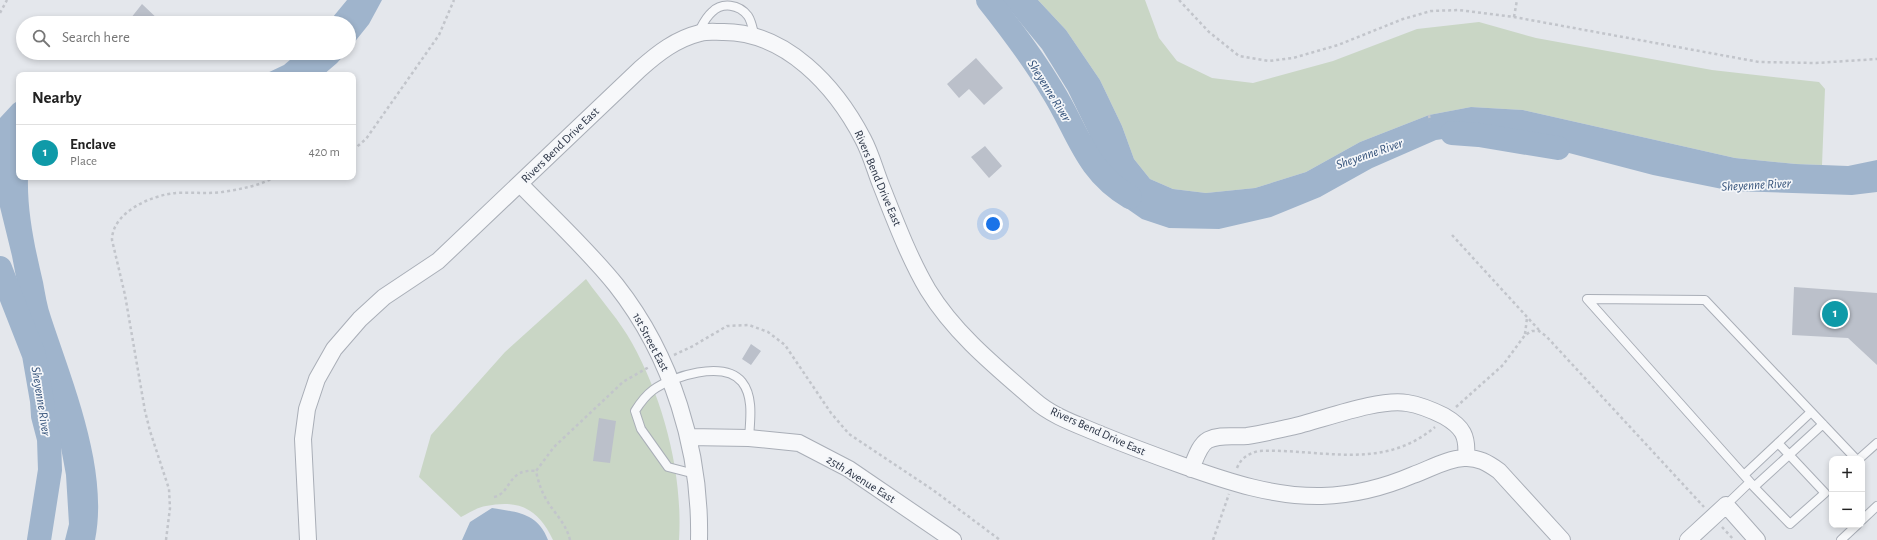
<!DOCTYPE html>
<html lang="en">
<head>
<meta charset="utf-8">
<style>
  :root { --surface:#fff; --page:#f2f2f2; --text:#222; --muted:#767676; --line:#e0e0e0; --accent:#ea580c }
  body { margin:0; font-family:"Alegreya Sans",sans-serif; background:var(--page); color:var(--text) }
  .controls { position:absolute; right:12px; bottom:12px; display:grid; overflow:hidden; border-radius:8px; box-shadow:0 2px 6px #0003 }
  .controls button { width:36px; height:36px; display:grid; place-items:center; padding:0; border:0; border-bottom:1px solid var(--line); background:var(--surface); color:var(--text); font:20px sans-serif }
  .you { position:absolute; left:993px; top:224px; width:14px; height:14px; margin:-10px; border:3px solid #fff; border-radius:50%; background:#1a73e8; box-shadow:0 0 0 6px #1a73e833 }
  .badge { display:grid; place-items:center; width:26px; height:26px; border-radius:50%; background:var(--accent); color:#fff; font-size:13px; font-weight:700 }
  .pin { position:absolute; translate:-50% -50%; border:2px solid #fff; box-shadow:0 1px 4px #0006 }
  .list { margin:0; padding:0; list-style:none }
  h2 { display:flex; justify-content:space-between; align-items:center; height:52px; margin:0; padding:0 16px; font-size:17px }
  h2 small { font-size:13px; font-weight:400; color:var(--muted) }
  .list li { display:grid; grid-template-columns:26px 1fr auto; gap:12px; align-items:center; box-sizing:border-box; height:56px; padding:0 16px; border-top:1px solid var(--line) }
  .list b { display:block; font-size:15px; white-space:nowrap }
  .list p { margin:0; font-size:13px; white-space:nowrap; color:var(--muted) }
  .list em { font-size:13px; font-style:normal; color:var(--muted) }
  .icon { flex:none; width:22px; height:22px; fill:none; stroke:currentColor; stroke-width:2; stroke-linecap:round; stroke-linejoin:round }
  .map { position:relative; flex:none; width:1877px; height:540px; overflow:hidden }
  .search { position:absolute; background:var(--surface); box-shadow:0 2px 6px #0003; left:16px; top:16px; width:340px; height:44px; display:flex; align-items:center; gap:10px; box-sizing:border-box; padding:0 14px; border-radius:22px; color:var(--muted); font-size:15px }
  .panel { position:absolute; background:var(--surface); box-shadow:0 2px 6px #0003; left:16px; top:72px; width:340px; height:108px; border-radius:8px }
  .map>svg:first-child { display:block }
  .green { fill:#c9d6c5 }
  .water { fill:#9fb4cc }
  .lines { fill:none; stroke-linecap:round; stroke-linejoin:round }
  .river { stroke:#9fb4cc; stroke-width:24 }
  .building { fill:#bbc0ca }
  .service-casing { stroke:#a9aeb7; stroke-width:10 }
  .minor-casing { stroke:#a9aeb7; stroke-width:18 }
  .path { stroke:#c2c5cb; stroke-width:2.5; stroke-dasharray:3 3; stroke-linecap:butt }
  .service { stroke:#f7f8fa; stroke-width:8 }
  .minor { stroke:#f7f8fa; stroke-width:16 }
  .labels { text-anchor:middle; stroke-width:3.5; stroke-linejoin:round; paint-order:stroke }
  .street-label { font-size:12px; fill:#2b3445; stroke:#f4f6f9 }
  .water-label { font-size:13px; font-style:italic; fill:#34527a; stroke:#f4f6f9 }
</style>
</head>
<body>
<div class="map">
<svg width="1877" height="540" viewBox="0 0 1877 540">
  <rect width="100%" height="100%" fill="#e4e7ec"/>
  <path class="green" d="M1038 0H1145L1159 38 1177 61 1212 78 1253 83 1333 61 1417 29 1479 22 1536 38 1712 70 1819 82 1825 89 1822 165 1796 164 1735 158 1523 110 1471 107 1429 115 1360 142 1306 172 1255 188 1206 193 1173 189 1150 179 1134 159 1122 126 1100 80 1066 30Z
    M586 279C601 300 620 321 632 343 664 401 683 474 679 540H553C539 510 520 499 486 506 478 507 469 513 461 517L419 477 431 435 505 352Z"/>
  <path class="water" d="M347 0H382L369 24 349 49V23H328Z
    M1002 0H1038L1066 30 1100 80 1122 126 1134 159 1150 179 1173 189 1206 193 1255 188 1306 172 1360 142 1429 115 1471 107 1523 110 1735 158 1796 164 1848 166 1877 160V192L1852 195 1732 191 1653 175 1569 153 1515 141 1471 135 1436 140 1372 168 1320 197 1271 217 1219 229 1169 228 1142 219 1119 203 1103 173 1089 134 1068 91 1042 49Z
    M298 53H346L337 63 323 75H263L284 65Z
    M19 100V177H28C27 212 35 248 43 282 45 293 47 306 51 317 73 384 109 469 95 540H65L69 524 66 475 57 426 25 324 12 256 0 207V118L13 104Z
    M492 508C517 512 538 513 548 540H462L470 522Z"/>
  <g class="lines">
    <path class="river" d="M988 0C1011 29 1033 58 1052 90 1078 131 1085 171 1130 197
      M1452 133 1479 135 1558 148
      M0 268 34 355 42 401 43 416 49 439 50 470 39 540"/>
  </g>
  <path class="building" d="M142 4 162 23H127Z
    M976 58 1003 88 984 105 969 89 959 98 947 84Z
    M985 146 1002 166 989 178 971 157Z
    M1794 287 1877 293V365L1848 338 1792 335Z
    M751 344 761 351 751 365 742 359Z
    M599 418 616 421 610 463 593 461Z"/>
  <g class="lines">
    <g class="service-casing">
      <path id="service" d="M698 33C702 26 705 18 712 12 722 2 739 4 748 16 752 22 753 31 755 37
        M1859 459 1877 443
        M695 474 668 467 641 429 635 411C640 403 645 396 653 390 672 376 724 360 742 382 754 397 750 421 749 438
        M1744 475 1811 412
        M1751 483 1754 487 1823 424
        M1754 487 1790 524 1825 493 1778 443
        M1726 505 1750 482 1587 299 1705 300 1856 459
        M1862 520 1877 506
        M1841 540 1857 525"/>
    </g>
    <g class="minor-casing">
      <path id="minor" d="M520 184C552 217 587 249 616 285 672 356 701 450 699 540
        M688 437 749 438 799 443 849 469 953 540
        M1191 469C1195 460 1199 445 1208 440 1220 434 1233 437 1247 436 1261 434 1277 430 1291 427 1322 420 1378 398 1407 403 1420 405 1432 410 1444 416 1463 427 1468 436 1466 458
        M308 540 303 439 307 409 317 379 334 349 360 319 384 297 438 261 640 69C658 53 676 39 700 33 707 31 715 32 722 32 786 31 836 87 863 139 871 154 875 170 881 185 895 220 909 258 928 290 955 334 996 367 1034 400 1053 417 1079 425 1102 435 1129 446 1156 456 1184 466 1229 482 1274 497 1322 496 1353 495 1385 487 1413 475 1430 469 1446 459 1464 458 1478 457 1488 463 1499 471L1562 540
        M1688 540 1726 505 1757 540"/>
    </g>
    <path class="path" d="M1179 0 1209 32 1239 56 1269 61 1293 58 1338 45 1403 19 1431 11 1459 10 1514 17 1759 62 1816 63 1877 59
      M0 13 7 0
      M1514 17 1517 0
      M1429 115 1430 121
      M353 150 366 139 439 35 454 0
      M1452 235 1539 330
      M1525 334 1527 318
      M674 355 693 346 727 326 749 325 768 332 785 345 831 413 849 434 933 490 1000 540
      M1456 407 1503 365 1525 335 1532 331H1539L1546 336 1704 507
      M1237 468C1241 458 1248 454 1258 451 1320 448 1382 472 1435 427
      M494 497C512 493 507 468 536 471
      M1722 527 1734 540
      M166 540 170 508 169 489 150 431 145 411 125 295 112 240C112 212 152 195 176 193 192 192 207 194 222 192 241 189 259 186 275 177
      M570 540C566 523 554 513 546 499 541 490 538 481 536 471L554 447 623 382 649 367
      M1213 540 1229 494"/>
    <use href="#service" class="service"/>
    <use href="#minor" class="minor"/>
  </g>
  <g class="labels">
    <g class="street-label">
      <text transform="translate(560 145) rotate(-44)" y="4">Rivers Bend Drive East</text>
      <text transform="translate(878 178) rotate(67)" y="4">Rivers Bend Drive East</text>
      <text transform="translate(651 342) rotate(62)" y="4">1st Street East</text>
      <text transform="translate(1098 431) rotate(24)" y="4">Rivers Bend Drive East</text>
      <text transform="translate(861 479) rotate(32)" y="4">25th Avenue East</text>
    </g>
    <g class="water-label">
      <text transform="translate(1050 90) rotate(58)" y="5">Sheyenne River</text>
      <text transform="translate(1369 153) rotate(-19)" y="5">Sheyenne River</text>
      <text transform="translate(1756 184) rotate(-3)" y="5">Sheyenne River</text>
      <text transform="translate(42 401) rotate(81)" y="5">Sheyenne River</text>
    </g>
  </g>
</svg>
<div class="controls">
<button>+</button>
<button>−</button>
</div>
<div class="you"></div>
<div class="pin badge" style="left:1835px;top:314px;background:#0f9aa8">1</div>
<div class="search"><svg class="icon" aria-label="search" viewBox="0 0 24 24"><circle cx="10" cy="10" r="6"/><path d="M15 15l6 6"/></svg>Search here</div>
<section class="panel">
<h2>Nearby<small></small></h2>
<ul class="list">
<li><span class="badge" style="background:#0f9aa8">1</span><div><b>Enclave</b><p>Place</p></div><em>420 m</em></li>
</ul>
</section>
</div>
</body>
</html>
